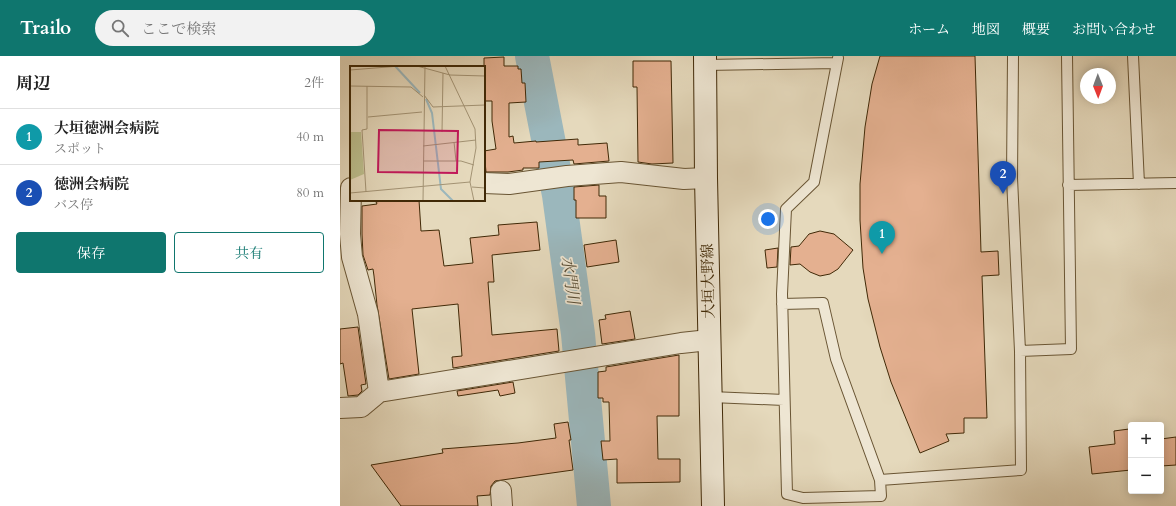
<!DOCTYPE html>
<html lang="ja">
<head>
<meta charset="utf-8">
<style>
  :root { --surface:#fff; --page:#f2f2f2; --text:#222; --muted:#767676; --line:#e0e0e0; --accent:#0f766e }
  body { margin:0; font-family:Cardo,"Noto Serif JP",serif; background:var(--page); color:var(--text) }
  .controls { position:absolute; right:12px; bottom:12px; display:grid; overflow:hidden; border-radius:4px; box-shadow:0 2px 10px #0003 }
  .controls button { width:36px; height:36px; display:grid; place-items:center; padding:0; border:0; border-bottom:1px solid var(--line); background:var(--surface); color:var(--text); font:20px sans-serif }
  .compass { position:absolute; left:740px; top:12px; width:36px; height:36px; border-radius:50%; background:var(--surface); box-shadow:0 2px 10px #0003; rotate:179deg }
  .you { position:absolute; left:428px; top:163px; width:14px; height:14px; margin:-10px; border:3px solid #fff; border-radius:50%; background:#1a73e8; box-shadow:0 0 0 6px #1a73e833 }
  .badge { display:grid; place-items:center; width:26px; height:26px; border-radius:50%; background:var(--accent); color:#fff; font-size:13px; font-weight:700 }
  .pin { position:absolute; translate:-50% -33px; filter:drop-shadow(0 1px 2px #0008) }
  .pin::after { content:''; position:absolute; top:21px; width:14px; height:12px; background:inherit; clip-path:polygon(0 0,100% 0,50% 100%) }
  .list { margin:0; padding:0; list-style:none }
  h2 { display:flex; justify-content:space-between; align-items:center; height:52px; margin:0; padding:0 16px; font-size:17px }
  h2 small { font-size:13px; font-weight:400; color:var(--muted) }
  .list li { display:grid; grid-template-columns:26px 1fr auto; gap:12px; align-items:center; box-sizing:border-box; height:56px; padding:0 16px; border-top:1px solid var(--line) }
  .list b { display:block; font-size:15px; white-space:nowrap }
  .list p { margin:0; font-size:13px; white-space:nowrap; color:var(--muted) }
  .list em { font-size:13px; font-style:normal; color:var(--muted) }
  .actions { display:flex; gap:8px; padding:12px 16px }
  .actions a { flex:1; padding:9px 0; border:1px solid var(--accent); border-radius:4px; text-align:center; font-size:14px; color:var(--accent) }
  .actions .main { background:var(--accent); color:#fff }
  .icon { flex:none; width:22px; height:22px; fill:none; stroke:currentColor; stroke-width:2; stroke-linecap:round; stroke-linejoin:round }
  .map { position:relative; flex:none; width:836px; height:450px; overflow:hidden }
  header { display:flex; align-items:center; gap:24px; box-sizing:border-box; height:56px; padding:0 20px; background:var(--accent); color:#fff }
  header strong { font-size:19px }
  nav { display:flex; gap:22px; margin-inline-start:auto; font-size:14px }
  .search { width:280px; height:36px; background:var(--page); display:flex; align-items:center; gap:10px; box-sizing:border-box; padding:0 14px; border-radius:22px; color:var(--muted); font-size:15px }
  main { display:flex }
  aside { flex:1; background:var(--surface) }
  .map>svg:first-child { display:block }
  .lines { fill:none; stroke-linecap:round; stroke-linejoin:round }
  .river { stroke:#9bb7bc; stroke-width:34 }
  .building { fill:#e4b090; stroke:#402907 }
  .service-casing { stroke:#695534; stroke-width:12 }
  .minor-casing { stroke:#695534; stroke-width:22 }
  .secondary-casing { stroke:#402907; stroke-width:24 }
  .service { stroke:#eee6d3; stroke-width:10 }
  .minor { stroke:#eee6d3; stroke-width:20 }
  .secondary { stroke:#eee6d3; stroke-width:22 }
  .labels { text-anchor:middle; stroke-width:3.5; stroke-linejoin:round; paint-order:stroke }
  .street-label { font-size:15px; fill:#402907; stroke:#eee6d3 }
  .water-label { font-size:16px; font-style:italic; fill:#574c34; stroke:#eee6d3 }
  .inset-river { fill:none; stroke:#9bb7bc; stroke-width:2 }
  .inset-road { fill:none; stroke:#a39374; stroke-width:1 }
  .view { fill:#c2185b; fill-opacity:0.15; stroke:#c2185b; stroke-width:2 }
  .inset-edge { fill:none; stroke:#402907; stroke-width:2 }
</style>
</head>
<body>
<header>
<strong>Trailo</strong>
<div class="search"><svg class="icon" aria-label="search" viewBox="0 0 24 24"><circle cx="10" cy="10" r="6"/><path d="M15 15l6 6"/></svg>ここで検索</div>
<nav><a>ホーム</a><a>地図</a><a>概要</a><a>お問い合わせ</a></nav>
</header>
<main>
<aside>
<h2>周辺<small>2件</small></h2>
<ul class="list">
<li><span class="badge" style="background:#0f9aa8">1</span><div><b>大垣徳洲会病院</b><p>スポット</p></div><em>40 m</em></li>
<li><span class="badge" style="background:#1a4fb4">2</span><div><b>徳洲会病院</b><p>バス停</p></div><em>80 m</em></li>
</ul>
<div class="actions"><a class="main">保存</a><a>共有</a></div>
</aside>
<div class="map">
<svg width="836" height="450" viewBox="0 0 836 450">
  <rect width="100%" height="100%" fill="#e5d9bc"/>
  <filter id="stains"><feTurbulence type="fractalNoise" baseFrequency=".005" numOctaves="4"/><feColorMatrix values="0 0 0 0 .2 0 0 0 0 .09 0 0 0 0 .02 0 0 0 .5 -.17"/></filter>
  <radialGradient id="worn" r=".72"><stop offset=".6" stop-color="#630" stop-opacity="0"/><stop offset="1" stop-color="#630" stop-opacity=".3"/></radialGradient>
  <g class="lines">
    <path class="river" d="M192 0 219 139 238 278 254 450"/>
  </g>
  <path class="building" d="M540 0H635L641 196 658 195 659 219 642 220 647 362H624V377L606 378 609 385 580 397 551 326 540 291 528 243 523 212 520 164V128L525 71 532 28Z
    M164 1V10H178V13H181L182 27H185L186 46 169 47V81L173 80 174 87 196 85V86L238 83V89L267 87 269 105 234 108 233 104 199 106V112H183V114L168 116H146L144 95 156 93 152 65V45H144V2Z
    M293 5H331L333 107 312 108 298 106 297 31H293Z
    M259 129V140H266V162H236V144H234V131Z
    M47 144H79L81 175 99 174 104 210 133 207 130 182 159 179 158 169 197 166 200 194 152 199 154 226H148L152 279 217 273 219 295 113 312 112 301 122 300 118 248 72 253 79 318 49 323 37 249 34 220 33 213 28 214 23 199 22 178V150L37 148 36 146Z
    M480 175 494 178 513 194 498 213 490 218 480 220 470 216 460 208 450 209 451 191 459 190 469 178Z
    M276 184 279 206 247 211 244 189Z
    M438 192 437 211 427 212 425 194Z
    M290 255 295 283 262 288 259 264 266 263 265 259Z
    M18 271 26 328 21 329 22 335 18 339 8 340 3 307 0 308V273Z
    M339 299V360H317L318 403H340V426L277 427V403L263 404 261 385H270L269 346H263V342H258V316L266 315V311Z
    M173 326 175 337 160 340 158 334 118 340 117 335Z
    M228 366 231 384H229L233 414 155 425 151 430 150 439 137 440 138 450H61L31 409 103 397 102 393 178 387 216 382 214 368Z
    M789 373 791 387V414L752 418 749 391 775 388 774 375Z
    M836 381V409L821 410V383Z"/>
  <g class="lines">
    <g class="service-casing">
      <path id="service" d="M673 0 672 122 680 295 731 293 727 0
        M793 0 799 128
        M497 7 474 126 446 153 442 238 447 438 463 442 541 440 540 424
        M365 9 497 7 498 2
        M728 129 836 127
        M442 248 483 247 496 303 540 424 681 414 680 295
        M371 341 444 344"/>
    </g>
    <g class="minor-casing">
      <path id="minor" d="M144 127 169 128 227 120 281 116 344 123 366 122
        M11 132 10 178 12 201 28 258 39 336
        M0 352 21 351 39 336 341 287 369 284
        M161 435 162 450"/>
    </g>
    <g class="secondary-casing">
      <path id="secondary" d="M365 0 366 122 373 450"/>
    </g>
    <use href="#service" class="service"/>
    <use href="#minor" class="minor"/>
    <use href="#secondary" class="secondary"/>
  </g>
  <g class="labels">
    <g class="street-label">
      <text transform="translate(368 225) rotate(-91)" y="5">大垣大野線</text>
    </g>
    <g class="water-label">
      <text transform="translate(231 224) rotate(82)" y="6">水門川</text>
    </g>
  </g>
  <g transform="translate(10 10)">
    <rect width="135" height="135" fill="#e5d9bc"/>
    <path d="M0 66H11L14 108 0 114Z" fill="#bbbd8c"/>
    <path class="inset-river" d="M45 0 70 27M76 33 82 47 91 123 103 135"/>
    <path class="inset-road" d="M67 0 100 9 135 10M95 0 125 63 126 82 120 116 124 135M0 4 50 0M0 20 61 21 73 31M74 29 83 41 135 39M18 51 72 46M92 66 93 7M104 76 106 95M73 80 126 74M73 95H111L124 99M122 121 135 122M16 126 12 64 17 63V20M0 127 120 116M73 135 75 0"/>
    <path class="view" d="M29 64 108 65 107 107 28 106Z"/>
    <rect width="135" height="135" class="inset-edge"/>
  </g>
  <rect width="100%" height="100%" filter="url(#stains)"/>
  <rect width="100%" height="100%" fill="url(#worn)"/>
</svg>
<div class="controls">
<button>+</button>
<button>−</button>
</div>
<svg class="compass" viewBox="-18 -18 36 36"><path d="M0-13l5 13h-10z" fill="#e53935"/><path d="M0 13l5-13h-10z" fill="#767676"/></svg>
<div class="you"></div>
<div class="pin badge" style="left:542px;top:198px;background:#0f9aa8">1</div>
<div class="pin badge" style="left:663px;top:138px;background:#1a4fb4">2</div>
</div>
</main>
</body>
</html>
